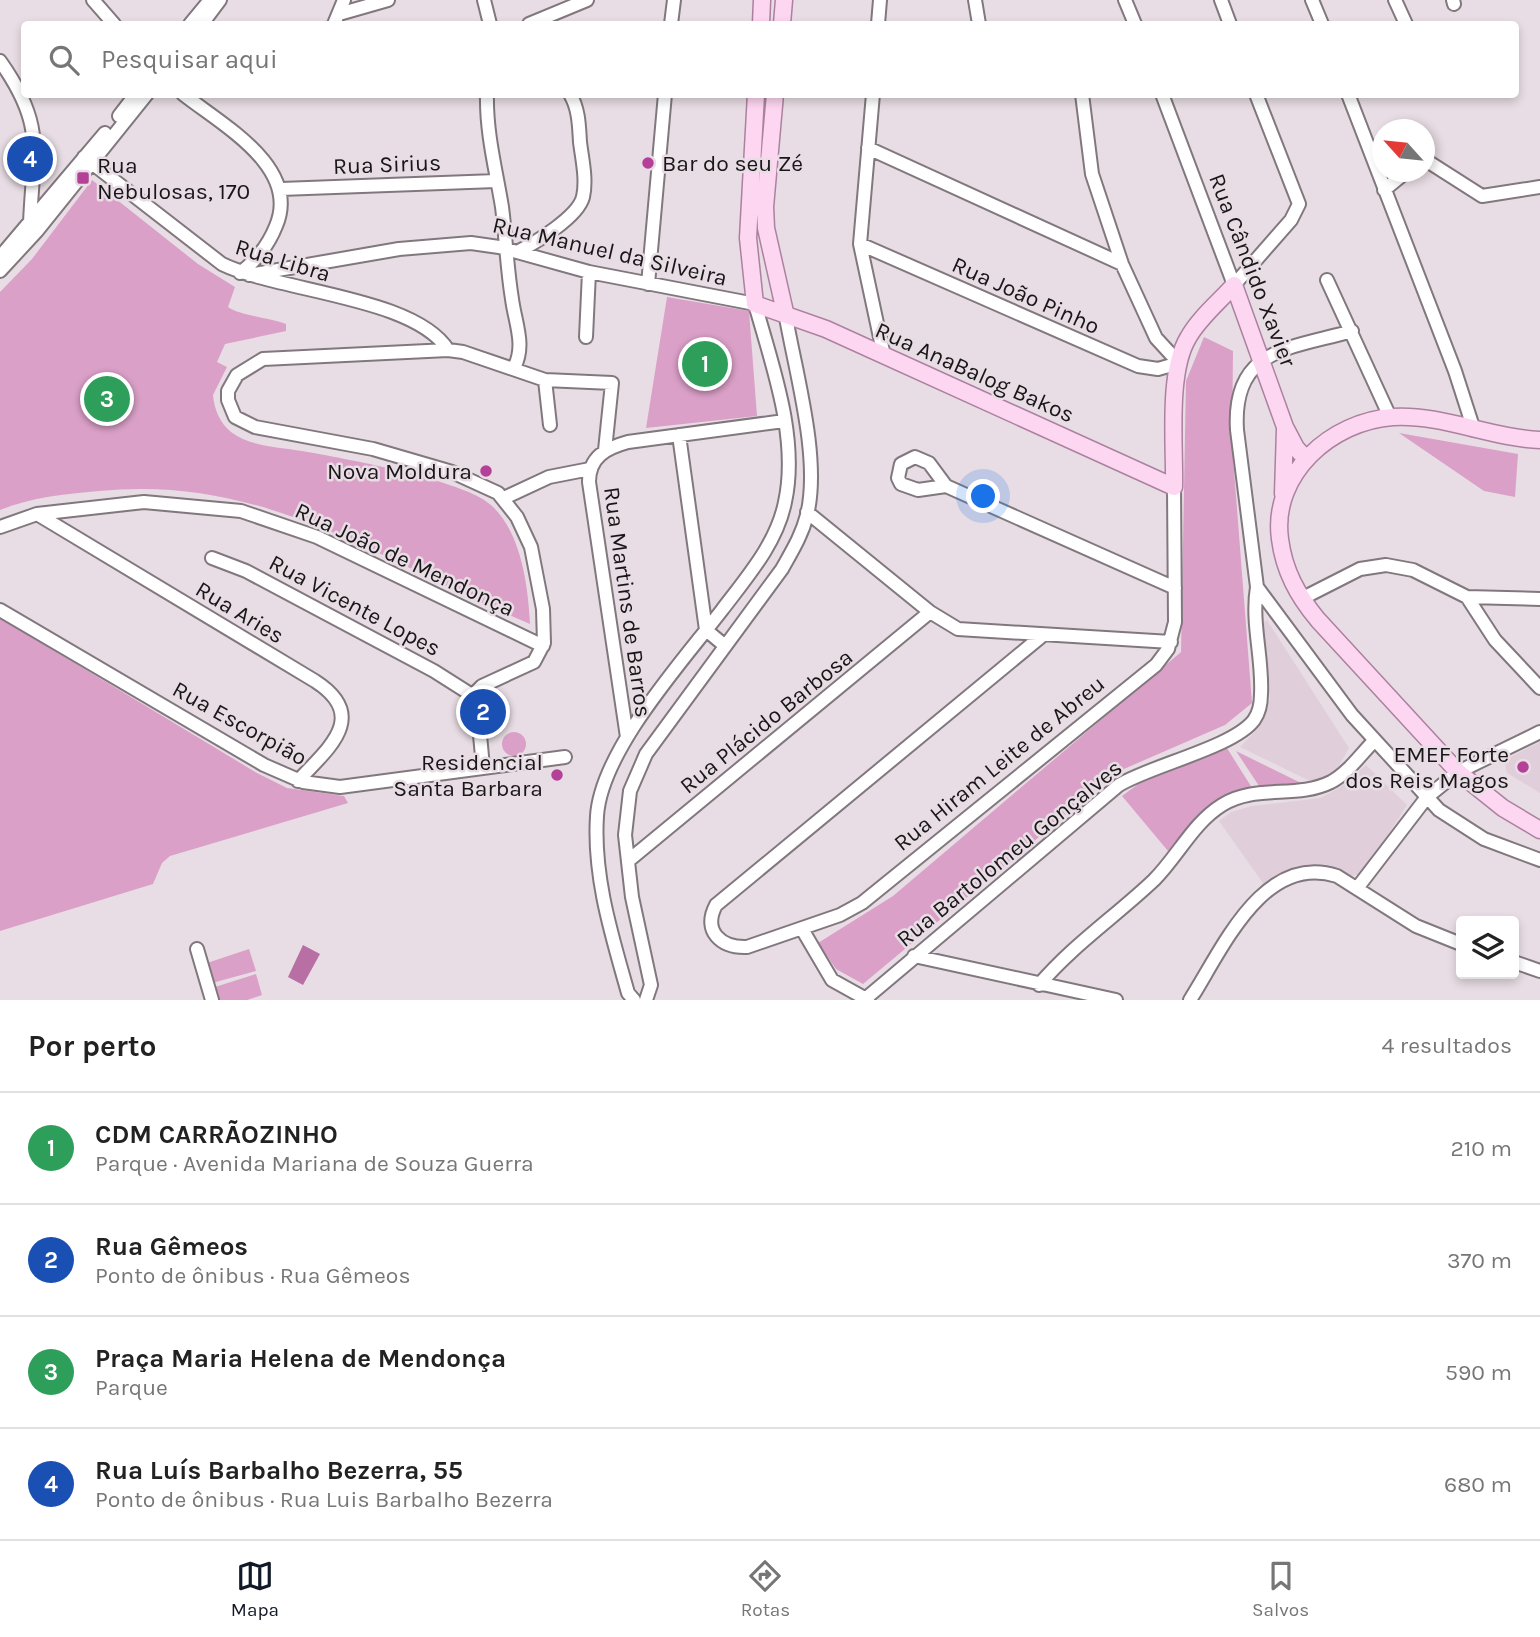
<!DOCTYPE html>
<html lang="pt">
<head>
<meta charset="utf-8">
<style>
  :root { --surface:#fff; --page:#f6f6f6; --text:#222; --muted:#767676; --line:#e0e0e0; --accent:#111827 }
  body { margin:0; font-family:Karla,sans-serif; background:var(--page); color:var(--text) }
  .controls { position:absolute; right:21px; bottom:21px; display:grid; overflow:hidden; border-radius:7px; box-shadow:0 4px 10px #0003 }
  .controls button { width:63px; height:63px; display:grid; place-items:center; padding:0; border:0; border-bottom:2px solid var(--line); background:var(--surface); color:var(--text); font:35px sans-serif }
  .compass { position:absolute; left:1372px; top:119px; width:63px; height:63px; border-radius:50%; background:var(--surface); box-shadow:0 4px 10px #0003; rotate:297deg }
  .you { position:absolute; left:984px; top:497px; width:24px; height:24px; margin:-18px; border:5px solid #fff; border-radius:50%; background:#1a73e8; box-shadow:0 0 0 10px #1a73e833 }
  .badge { display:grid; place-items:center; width:46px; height:46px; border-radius:50%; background:var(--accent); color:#fff; font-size:23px; font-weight:700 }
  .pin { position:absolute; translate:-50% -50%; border:4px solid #fff; box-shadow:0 2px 7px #0006 }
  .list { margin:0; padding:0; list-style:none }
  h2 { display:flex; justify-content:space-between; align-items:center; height:91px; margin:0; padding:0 28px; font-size:30px }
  h2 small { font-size:23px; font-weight:400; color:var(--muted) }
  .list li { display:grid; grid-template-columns:46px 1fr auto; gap:21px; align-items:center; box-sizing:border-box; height:112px; padding:0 28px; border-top:2px solid var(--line) }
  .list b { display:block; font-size:26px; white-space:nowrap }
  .list p { margin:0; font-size:23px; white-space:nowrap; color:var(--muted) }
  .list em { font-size:23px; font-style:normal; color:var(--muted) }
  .icon { flex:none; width:38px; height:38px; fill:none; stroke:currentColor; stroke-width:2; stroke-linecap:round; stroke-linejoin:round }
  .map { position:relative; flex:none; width:1540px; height:1000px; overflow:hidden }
  .search { position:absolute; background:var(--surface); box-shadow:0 4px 10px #0003; left:21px; right:21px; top:21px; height:77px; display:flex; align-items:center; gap:18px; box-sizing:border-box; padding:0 24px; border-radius:7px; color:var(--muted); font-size:26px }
  .sheet { height:539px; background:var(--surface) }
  nav { display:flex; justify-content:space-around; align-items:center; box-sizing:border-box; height:98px; border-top:2px solid var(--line); background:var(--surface); font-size:19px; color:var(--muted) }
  nav a { display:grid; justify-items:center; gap:4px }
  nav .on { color:var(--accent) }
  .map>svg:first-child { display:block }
  .built { fill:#e0cfda }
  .green { fill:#dba0c8 }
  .water { fill:#b86fa3 }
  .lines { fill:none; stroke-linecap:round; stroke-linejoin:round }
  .minor-casing { stroke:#81787e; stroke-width:16 }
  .major-casing { stroke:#ac819f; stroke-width:19 }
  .minor { stroke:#fff; stroke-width:12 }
  .major { stroke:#fdd6f1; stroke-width:16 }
  .poi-dot { fill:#b44098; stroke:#e8dde4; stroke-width:2.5 }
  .labels { text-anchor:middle; stroke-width:5; stroke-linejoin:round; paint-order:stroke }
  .poi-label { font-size:23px; fill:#191618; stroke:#e8dde4; text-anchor:end }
  .street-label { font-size:23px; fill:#191618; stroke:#e8dde4 }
</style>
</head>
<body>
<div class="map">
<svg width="1540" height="1000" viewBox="0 0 1540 1000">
  <rect width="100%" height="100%" fill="#e8dde4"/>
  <path class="built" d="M1267 620 1349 748 1336 771 1314 783 1240 747 1259 727 1270 700 1261 624Z
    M1540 742V793L1507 773 1504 760Z
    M1366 765 1407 805 1363 874 1351 876 1326 868 1265 886 1219 821 1231 812 1252 806 1320 798 1339 788Z"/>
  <path class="green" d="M92 180 198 264 235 287 228 307C238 315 270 318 286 324V331L225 344 217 362 227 367 213 395C214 409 220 423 231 432 251 447 279 447 302 451 342 458 464 480 491 505 521 532 528 585 530 624 383 563 268 474 99 491 64 494 33 497 0 510V292L32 259Z
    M667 297 749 311 757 416 646 428Z
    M1204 337 1233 351 1232 444 1252 703 1225 725 1117 772 863 984 836 969 818 943 893 896 1181 652 1186 381Z
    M1399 433 1518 454 1515 497 1484 491Z
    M0 618 257 773 287 788 344 796 348 803 170 856 162 863 153 884 0 931Z
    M502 744a12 12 0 1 1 24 0a12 12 0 1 1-24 0Z
    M1225 745 1254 791 1212 807 1168 851 1122 796 1141 782Z
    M1236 751 1301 783 1261 789Z
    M249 949 256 971 212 983 207 963Z
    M256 974 262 995 247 1000H218L215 987Z"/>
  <path class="water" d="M303 945 320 954 303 985 288 977Z"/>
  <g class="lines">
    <g class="minor-casing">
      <path id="minor" d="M93 0 114 24
        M484 0 490 24
        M975 0 979 24
        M1125 0 1135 24
        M1221 0 1230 24
        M1312 0 1322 24
        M1395 0 1406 24
        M1453 0 1454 4
        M339 14 388 0
        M190 24 210 0
        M202 24 220 0
        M334 24 344 0
        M529 24 587 0
        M671 24 674 0
        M878 24 880 0
        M0 61C46 126 33 150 30 223
        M183 94C222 125 301 167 276 226 268 246 257 260 240 273
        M487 94C486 133 496 170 502 207 506 238 507 269 512 299 515 323 526 345 514 368
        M873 94 860 244 884 356
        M1162 94 1234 285 1291 220 1299 204 1256 94
        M1348 94 1455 371 1474 430
        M119 116 136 94
        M868 148 1122 264
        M84 157 222 264C280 292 415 297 448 350
        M1424 159 1482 196 1540 187
        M281 189 496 181
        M1384 190 1406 172
        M860 244 1138 366 1158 369 1179 363 1156 338 1122 264 1092 174 1082 94
        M517 252C535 243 578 217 583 197 587 179 582 159 580 142 579 126 579 109 570 94
        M0 257 105 133
        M0 271 37 231 147 94
        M249 275 399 249 471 243 499 247 589 272 755 304C772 365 799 438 785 502 777 543 747 577 722 610 682 662 601 751 597 816 593 877 612 936 628 993L634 1000
        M1327 280 1390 417
        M648 284 665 94
        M1352 331C1289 349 1232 348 1237 430L1257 587 1352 715 1439 810 1484 839 1540 860
        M586 337 589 272
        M545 380 550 425
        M679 435 706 630 724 645
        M915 457 929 463 946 486 918 490 901 484 898 478 901 464Z
        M946 486 1175 588
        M504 498 549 477 590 469
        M807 512 930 612 958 629 1171 642
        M37 514 315 681C371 717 326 750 298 781
        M0 527 37 514 144 502 241 511 317 537 543 646
        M212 558 246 571 434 671 475 697
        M1467 597 1540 599
        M1301 599 1360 569 1386 565 1413 570 1467 597 1495 640 1540 688
        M0 610 264 765 303 782 340 787 565 757
        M1043 635 716 905C702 931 721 948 747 947L840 915 862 903 1156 665 1168 649 1175 622 1174 487
        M627 737 589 482C589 457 606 448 628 442L784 421
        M483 767 476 692 482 686 534 662 544 643 543 609 531 547 517 517 498 493 452 472 373 449 255 427 235 417 228 400V391L237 375 263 359 448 350 463 352 545 380 612 383 605 450
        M628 861 930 612
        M1358 887 1427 797 1458 772 1540 732
        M802 929 832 980 868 1000
        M197 949 212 1000
        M914 956 1116 1000
        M1514 962 1540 971
        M1039 985C1073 945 1116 916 1154 880 1178 856 1193 823 1222 805 1255 784 1297 799 1331 782 1348 773 1361 754 1374 741
        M865 999 1119 785C1152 765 1234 747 1254 720 1259 713 1261 703 1261 694 1263 658 1251 623 1257 587
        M646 1000 651 985 632 897 625 835 630 791 646 754 782 569C792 551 802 535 807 515 821 458 795 371 785 312
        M1190 1000C1222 950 1263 852 1337 876L1416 926 1461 944"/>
    </g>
    <g class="major-casing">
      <path id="major" d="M761 24 762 0
        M782 24 784 0
        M756 94 748 238 755 304 826 329 1174 487C1175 447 1167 373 1188 338 1199 318 1219 302 1234 285L1285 427 1296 448 1306 459
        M775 94 765 207 766 228 785 312
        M1540 440C1491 438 1442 414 1393 417 1332 421 1271 474 1280 539 1284 571 1298 596 1318 620L1458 772 1503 808 1540 830
        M1283 494 1285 429"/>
    </g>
    <use href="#minor" class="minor"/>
    <use href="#major" class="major"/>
  </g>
  <g class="poi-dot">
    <circle cx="648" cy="163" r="7"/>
    <rect x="76" y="171" width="14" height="14" rx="3.5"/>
    <circle cx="486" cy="471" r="7"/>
    <circle cx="1523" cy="767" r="7"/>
    <circle cx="557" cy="775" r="7"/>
  </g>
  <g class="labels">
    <g class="poi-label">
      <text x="662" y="171" text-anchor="start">Bar do seu Zé</text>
      <text x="97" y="173" text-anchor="start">Rua<tspan x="97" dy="26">Nebulosas, 170</tspan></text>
      <text x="472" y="479">Nova Moldura</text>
      <text x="1509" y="762">EMEF Forte<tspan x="1509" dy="26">dos Reis Magos</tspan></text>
      <text x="543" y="770">Residencial<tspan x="543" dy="26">Santa Barbara</tspan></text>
    </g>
    <g class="street-label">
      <text transform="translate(387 164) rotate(-2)" y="8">Rua Sirius</text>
      <text transform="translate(610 251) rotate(13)" y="8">Rua Manuel da Silveira</text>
      <text transform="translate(283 260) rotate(17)" y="8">Rua Libra</text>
      <text transform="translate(1253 270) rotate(69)" y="8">Rua Cândido Xavier</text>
      <text transform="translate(1026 295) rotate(24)" y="8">Rua João Pinho</text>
      <text transform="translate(975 372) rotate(24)" y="8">Rua AnaBalog Bakos</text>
      <text transform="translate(405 559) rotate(25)" y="8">Rua João de Mendonça</text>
      <text transform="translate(628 602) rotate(82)" y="8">Rua Martins de Barros</text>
      <text transform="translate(355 605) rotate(28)" y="8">Rua Vicente Lopes</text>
      <text transform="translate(240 612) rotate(31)" y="8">Rua Aries</text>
      <text transform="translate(766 721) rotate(-39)" y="8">Rua Plácido Barbosa</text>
      <text transform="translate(240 723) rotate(29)" y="8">Rua Escorpião</text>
      <text transform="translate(999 763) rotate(-39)" y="8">Rua Hiram Leite de Abreu</text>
      <text transform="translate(1009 853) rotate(-39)" y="8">Rua Bartolomeu Gonçalves</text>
    </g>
  </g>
</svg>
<div class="controls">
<button><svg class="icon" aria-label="layers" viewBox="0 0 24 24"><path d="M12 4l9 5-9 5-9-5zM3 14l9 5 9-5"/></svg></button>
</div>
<svg class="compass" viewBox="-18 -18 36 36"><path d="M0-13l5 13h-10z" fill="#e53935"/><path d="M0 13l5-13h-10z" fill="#767676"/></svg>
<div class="you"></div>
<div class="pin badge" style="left:705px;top:364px;background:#2e9e5b">1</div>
<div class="pin badge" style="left:483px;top:712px;background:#1a4fb4">2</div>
<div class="pin badge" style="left:107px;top:399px;background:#2e9e5b">3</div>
<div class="pin badge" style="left:30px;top:159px;background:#1a4fb4">4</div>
<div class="search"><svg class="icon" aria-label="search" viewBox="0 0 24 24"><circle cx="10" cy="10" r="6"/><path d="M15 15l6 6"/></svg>Pesquisar aqui</div>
</div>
<section class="sheet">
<h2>Por perto<small>4 resultados</small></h2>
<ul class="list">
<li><span class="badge" style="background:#2e9e5b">1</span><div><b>CDM CARRÃOZINHO</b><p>Parque · Avenida Mariana de Souza Guerra</p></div><em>210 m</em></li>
<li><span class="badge" style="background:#1a4fb4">2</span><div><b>Rua Gêmeos</b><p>Ponto de ônibus · Rua Gêmeos</p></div><em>370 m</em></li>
<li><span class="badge" style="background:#2e9e5b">3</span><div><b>Praça Maria Helena de Mendonça</b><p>Parque</p></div><em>590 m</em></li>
<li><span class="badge" style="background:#1a4fb4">4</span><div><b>Rua Luís Barbalho Bezerra, 55</b><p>Ponto de ônibus · Rua Luis Barbalho Bezerra</p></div><em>680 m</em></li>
</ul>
</section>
<nav>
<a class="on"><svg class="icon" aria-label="map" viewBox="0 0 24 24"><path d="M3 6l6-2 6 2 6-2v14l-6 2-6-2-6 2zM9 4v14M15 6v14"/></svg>Mapa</a>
<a><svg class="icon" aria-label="directions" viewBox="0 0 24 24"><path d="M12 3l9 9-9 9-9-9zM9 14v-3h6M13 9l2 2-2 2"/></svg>Rotas</a>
<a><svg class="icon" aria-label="saved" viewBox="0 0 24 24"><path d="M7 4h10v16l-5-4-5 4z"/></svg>Salvos</a>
</nav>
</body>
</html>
